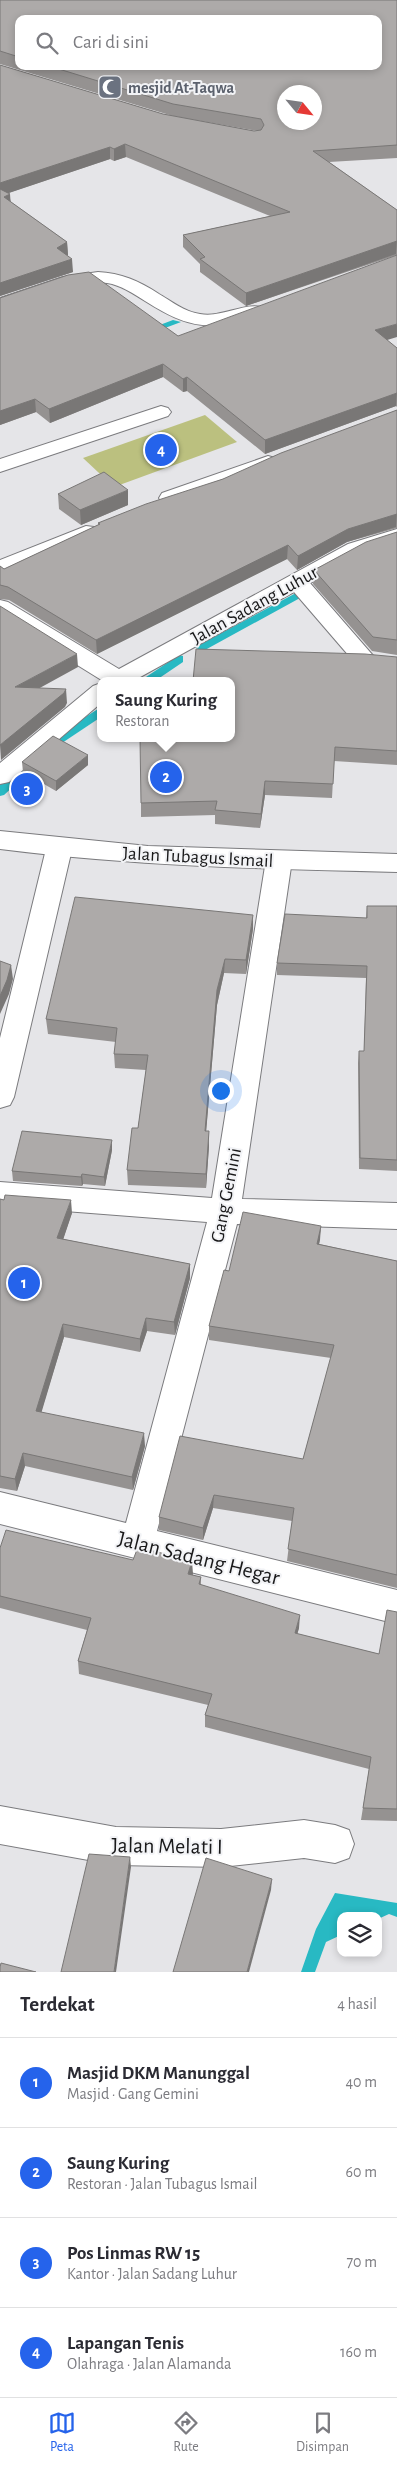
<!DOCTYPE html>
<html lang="id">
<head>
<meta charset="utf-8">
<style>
  :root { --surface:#fff; --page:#f2f2f3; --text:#2b2b33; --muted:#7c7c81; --line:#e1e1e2; --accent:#2563eb }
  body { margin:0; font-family:"Alegreya Sans",sans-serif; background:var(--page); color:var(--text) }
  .controls { position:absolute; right:15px; bottom:15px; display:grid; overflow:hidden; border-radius:10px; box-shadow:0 2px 8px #0003 }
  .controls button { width:45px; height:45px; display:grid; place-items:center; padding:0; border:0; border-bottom:1px solid var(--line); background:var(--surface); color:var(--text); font:25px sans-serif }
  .compass { position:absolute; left:277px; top:85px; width:45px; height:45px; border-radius:50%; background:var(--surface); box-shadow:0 2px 8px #0003; rotate:119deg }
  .you { position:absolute; left:220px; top:1090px; width:18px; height:18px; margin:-12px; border:4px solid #fff; border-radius:50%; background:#1a73e8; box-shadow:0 0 0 8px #1a73e833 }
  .badge { display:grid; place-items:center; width:32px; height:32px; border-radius:50%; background:var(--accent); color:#fff; font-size:16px; font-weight:700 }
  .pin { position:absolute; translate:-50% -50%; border:2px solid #fff; box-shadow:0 1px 5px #0006 }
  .popup { position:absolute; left:97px; top:677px; width:138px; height:65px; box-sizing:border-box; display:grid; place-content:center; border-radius:10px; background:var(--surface); filter:drop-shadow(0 1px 4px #0005); font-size:16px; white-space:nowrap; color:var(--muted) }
  .popup b { font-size:19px; color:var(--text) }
  .popup::after { content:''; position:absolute; left:50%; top:100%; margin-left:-10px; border:10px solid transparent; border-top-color:var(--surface) }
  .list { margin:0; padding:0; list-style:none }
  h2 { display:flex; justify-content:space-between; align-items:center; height:65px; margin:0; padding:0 20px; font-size:21px }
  h2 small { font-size:16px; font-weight:400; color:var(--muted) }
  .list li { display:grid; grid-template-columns:32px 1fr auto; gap:15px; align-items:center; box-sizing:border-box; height:90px; padding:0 20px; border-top:1px solid var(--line) }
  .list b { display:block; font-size:19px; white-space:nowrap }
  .list p { margin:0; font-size:16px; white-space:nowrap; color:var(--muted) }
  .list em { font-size:16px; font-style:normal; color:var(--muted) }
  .icon { flex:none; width:28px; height:28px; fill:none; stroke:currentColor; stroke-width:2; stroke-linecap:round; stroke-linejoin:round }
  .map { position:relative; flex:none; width:397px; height:1972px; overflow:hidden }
  .search { position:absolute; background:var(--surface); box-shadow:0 2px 8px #0003; left:15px; right:15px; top:15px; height:55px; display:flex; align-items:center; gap:12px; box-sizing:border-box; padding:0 18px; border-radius:10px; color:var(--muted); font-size:19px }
  .sheet { height:425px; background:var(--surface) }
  nav { display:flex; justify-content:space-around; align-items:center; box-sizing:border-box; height:70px; border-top:1px solid var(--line); background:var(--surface); font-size:14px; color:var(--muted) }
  nav a { display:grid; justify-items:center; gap:2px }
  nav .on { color:var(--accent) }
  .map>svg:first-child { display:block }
  .green { fill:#bbc07f }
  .water { fill:#28b9c3 }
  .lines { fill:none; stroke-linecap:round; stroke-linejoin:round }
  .stream { fill:#28b9c3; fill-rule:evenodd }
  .minor-casing { stroke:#7b7b7e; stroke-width:2 }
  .secondary-casing { stroke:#7b7b7e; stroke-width:2 }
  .minor { fill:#fff; fill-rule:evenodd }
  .secondary { fill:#fff; fill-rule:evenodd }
  .wall { fill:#959291; fill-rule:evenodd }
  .shaded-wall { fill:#797776 }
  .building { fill:#adaaa9; stroke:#797776; fill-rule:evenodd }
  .labels { text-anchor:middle; stroke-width:4; stroke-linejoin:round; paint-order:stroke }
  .far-worship-label { font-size:16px; font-weight:bold; fill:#5b616d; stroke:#f2f3f6; text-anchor:start }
  .street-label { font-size:19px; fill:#19191a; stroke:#f2f3f6 }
  .near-street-label { font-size:22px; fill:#19191a; stroke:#f2f3f6 }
</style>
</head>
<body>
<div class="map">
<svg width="397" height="1972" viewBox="0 0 397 1972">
  <rect width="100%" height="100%" fill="#e5e5e8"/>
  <path class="green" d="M205 415 237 442 114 487 83 458Z"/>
  <path class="water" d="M335 1893 397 1903V1917L389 1914 378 1919V1916H341V1935L326 1942 315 1972H301L316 1929Z"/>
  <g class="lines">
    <path class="stream" d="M173 320 181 322 149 334 141 332Z
      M296 593 302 596 300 598 205 650 201 651 195 647Z
      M179 655 183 656V662L155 681H140Z
      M101 707V717L59 745 4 795 0 796V785L51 739Z"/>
    <g class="minor-casing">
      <path id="minor" d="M98 272C121 273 139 281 159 294 171 301 185 312 200 314 221 318 243 303 261 307L263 311 261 315C210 331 191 330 145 301 134 294 121 285 107 283 70 279 35 301 0 310V298L63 277Z
        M161 406 168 408 171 412 168 416 0 472V459Z
        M268 456 275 458 278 462 275 466 178 503 170 504 162 503 159 498 162 493Z
        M86 526 94 527 97 532 94 537 0 575V560Z
        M397 529V543L364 554 310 583 376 659 372 664 364 666 356 664 294 592 133 681H103L0 617V600L8 602 119 669 348 544Z
        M101 683V703L9 782 0 784V763L93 686Z
        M59 840 68 843 72 849 14 1097 10 1105 0 1108V1038L46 849 50 843Z
        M279 851 288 854 292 860 242 1199 397 1203V1229L237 1224 157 1531 397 1590V1624L0 1524V1492L126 1523 207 1222 0 1206V1182L212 1198 266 860 270 854Z
        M0 1806 116 1827 221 1829 304 1820 335 1825 349 1830 354 1844 349 1858 335 1863 304 1858 221 1867 116 1865 0 1844Z"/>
    </g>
    <g class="secondary-casing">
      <path id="secondary" d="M0 831 148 846 397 854V872C264 869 132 866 0 849Z"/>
    </g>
    <use href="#minor" class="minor"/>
    <use href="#secondary" class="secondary"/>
  </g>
  <path class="wall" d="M0 0H397V158L329 162 397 210V255L246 306 200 272V264L183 247V235L270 216 126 157 114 161 110 159 8 193 11 202 67 242 68 255 67 256 73 272 0 296V65L163 114 254 131H258L173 116 0 64ZM19 19 378 66H19Z
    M0 298 178 336 386 340 397 348V407L396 406 265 454 187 391 183 392 163 377 50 423 36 412 0 425Z
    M397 410V528L347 542 297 570 287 559 97 654 9 600 0 599V566L4 569 98 525V523L223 479Z
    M58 494 128 505 81 525 59 509Z
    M397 532V655L372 651 313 584 314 570Z
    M397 657V765L334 761 332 798 265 795 260 828 215 824V815L141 817V803Z
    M22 762 88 765 56 791 23 772Z
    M367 906H397V1171L359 1169 358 1063 359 1051H364L366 978 277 975V963L366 918Z
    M253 929 246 974 224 973 217 1005 206 1131 209 1146 206 1188 128 1185 127 1170 138 1128 146 1070 115 1068 114 1054 116 1042 48 1034 46 1019Z
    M112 1150 105 1186 83 1184 82 1186 13 1181 12 1171Z
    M0 1199 72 1213 63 1239 190 1264V1278L175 1335 147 1331 140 1352 64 1337 41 1412 145 1446 133 1490 25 1466 17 1491 0 1488Z
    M321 1226 319 1244 397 1261V1588L287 1561 292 1521 213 1508 203 1540 159 1530V1517L303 1459 331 1358 209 1340V1326L229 1271Z
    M0 1548 192 1575 201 1577V1585L299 1628 297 1634 379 1654 397 1612V1821L361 1820 369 1769 205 1727V1715L208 1705 79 1674 78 1661 87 1630 0 1608Z"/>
  <path class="shaded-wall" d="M125 144 126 157 114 161V149Z
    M110 147V159L0 196V183Z
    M10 194 11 207 4 197Z
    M397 241 396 254 246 306V293Z
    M67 242 68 255 57 261V248Z
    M72 259 73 272 0 296V283Z
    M397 324V337L374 344 375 330Z
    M163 364V377L50 423 49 409Z
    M187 377V391L183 392V379Z
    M397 393 396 406 265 454V440Z
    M35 399 36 412 0 425V411Z
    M128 490V505L81 525 80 510Z
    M397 514 396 527 347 542 297 570 298 556 348 529Z
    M288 545 287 559 97 654 96 640Z
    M77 654 78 667 16 701 15 687Z
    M66 689 67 703 65 707 1 760 0 745Z
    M88 755V765L56 791V781Z
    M265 781V795L260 828 261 814Z
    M253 915V929L246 974V960Z
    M225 959 224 973 217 1005 205 1145V1131L217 990Z
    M11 965 13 979 9 994 0 1014V996Z
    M209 1131V1146L206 1188V1174Z
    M112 1140V1150L105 1186 104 1177Z
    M82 1174 83 1184 82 1186 81 1177Z
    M71 1200 72 1213 59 1252 57 1238Z
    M321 1226 320 1240 316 1258 317 1244Z
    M190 1264V1278L175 1335 174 1322Z
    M146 1318 147 1331 140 1352V1339Z
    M63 1324 64 1337 38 1424 36 1411Z
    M144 1433 145 1446 133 1490 132 1477Z
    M23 1453 25 1466 17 1491 15 1479Z
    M214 1495 213 1508 203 1540V1528Z
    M192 1561 193 1574 188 1588V1574Z
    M300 1615 299 1628 294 1646 295 1633Z
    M130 1857 131 1867 116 1972H114Z
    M272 1879 271 1890 249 1972H247Z"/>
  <path class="building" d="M0 0H397V145L313 151 397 210V241L246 293 200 259 205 257 183 235 290 212 125 144 114 149 110 147 0 183V65L163 114 254 131 261 130 264 125 261 119 173 104 49 66H378V19H19V57L0 51ZM284 92H314V122H284Z
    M0 189 10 194 4 197 67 242 57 248 72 259 0 283Z
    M397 255V324L375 330 397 348V393L265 440 187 377 183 379 163 364 49 409 35 399 0 411V298L68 275 89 272 178 336Z
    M397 410V514L348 529 298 556 288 545 96 640 8 587 0 585V566L4 569 100 524 98 523 146 504 223 479 281 453Z
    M104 472 128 490 80 510 58 494Z
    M397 532V640L373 637 314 570 366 542Z
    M0 606 77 654 15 687 66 689 64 693 0 745Z
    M196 649 365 654 397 657V751L335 747 333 784 265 781 261 814 215 810 217 801 141 803 140 738H231V681H193Z
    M53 736 88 755 56 781 22 762Z
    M75 897 253 915 246 960 225 959 217 990 205 1131H209L206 1174 127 1170 132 1128H138L148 1055 114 1054 117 1028 46 1019Z
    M367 906H397V1160L360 1158 359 1051H364L367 966 277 963 285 914 367 918Z
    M0 961 11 965 7 980 0 996Z
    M22 1131 112 1140 104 1177 82 1174 81 1177 12 1171Z
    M5 1195 71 1200 57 1238 190 1264 174 1322 146 1318 140 1339 63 1324 36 1411 144 1433 132 1477 23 1453 15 1479 0 1476V1199L4 1200Z
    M243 1212 321 1226 317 1244 397 1261V1575L288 1549 294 1508 214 1495 203 1528 159 1517 180 1436 303 1459 334 1345 209 1326 224 1270 229 1271Z
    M6 1530 133 1560 138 1547 192 1561 188 1574 201 1577 199 1584 300 1615 295 1633 379 1654 387 1610 397 1612V1809L363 1808 371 1757 205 1715 212 1694 78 1661 91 1618 0 1596V1548Z
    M89 1854 130 1857 114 1972H61Z
    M206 1858 272 1879 247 1972H173Z
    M1 1963 36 1972H0V1967Z"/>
  <defs>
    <g id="mosque-square" transform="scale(1.25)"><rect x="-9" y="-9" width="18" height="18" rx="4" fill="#6b7280" stroke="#f2f3f6"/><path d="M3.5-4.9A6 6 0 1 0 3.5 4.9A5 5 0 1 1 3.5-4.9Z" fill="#fff"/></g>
  </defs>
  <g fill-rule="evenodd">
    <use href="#mosque-square" x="110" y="87"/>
  </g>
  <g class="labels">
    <g class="far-worship-label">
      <text x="128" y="93">mesjid At-Taqwa</text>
    </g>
    <g class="street-label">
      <text transform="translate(254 604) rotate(-29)" y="7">Jalan Sadang Luhur</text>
      <text transform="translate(198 856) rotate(3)" y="7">Jalan Tubagus Ismail</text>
      <text transform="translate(225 1195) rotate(-79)" y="7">Gang Gemini</text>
    </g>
    <g class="near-street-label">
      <text transform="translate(199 1557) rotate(14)" y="8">Jalan Sadang Hegar</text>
      <text transform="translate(167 1845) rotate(1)" y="8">Jalan Melati I</text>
    </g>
  </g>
</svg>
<div class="controls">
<button><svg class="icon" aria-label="layers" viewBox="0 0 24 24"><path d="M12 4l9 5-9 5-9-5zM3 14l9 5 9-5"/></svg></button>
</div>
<svg class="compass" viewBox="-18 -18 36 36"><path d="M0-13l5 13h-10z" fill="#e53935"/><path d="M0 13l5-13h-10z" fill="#7c7c81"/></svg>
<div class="you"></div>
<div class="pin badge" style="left:24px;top:1283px">1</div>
<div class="pin badge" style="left:166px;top:777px">2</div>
<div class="popup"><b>Saung Kuring</b>Restoran</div>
<div class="pin badge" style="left:27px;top:789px">3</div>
<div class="pin badge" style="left:161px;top:450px">4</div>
<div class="search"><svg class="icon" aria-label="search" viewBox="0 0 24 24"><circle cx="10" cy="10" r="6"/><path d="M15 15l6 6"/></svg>Cari di sini</div>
</div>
<section class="sheet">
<h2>Terdekat<small>4 hasil</small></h2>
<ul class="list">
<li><span class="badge">1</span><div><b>Masjid DKM Manunggal</b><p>Masjid · Gang Gemini</p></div><em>40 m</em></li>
<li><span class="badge">2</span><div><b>Saung Kuring</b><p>Restoran · Jalan Tubagus Ismail</p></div><em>60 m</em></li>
<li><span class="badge">3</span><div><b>Pos Linmas RW 15</b><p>Kantor · Jalan Sadang Luhur</p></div><em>70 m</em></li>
<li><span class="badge">4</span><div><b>Lapangan Tenis</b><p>Olahraga · Jalan Alamanda</p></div><em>160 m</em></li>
</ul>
</section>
<nav>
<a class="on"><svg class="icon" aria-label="map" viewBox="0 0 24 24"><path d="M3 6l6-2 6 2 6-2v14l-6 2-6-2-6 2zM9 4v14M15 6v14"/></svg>Peta</a>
<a><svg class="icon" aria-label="directions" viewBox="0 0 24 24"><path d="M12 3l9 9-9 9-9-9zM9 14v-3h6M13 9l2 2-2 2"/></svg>Rute</a>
<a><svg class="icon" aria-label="saved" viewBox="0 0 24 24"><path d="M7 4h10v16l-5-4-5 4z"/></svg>Disimpan</a>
</nav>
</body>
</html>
